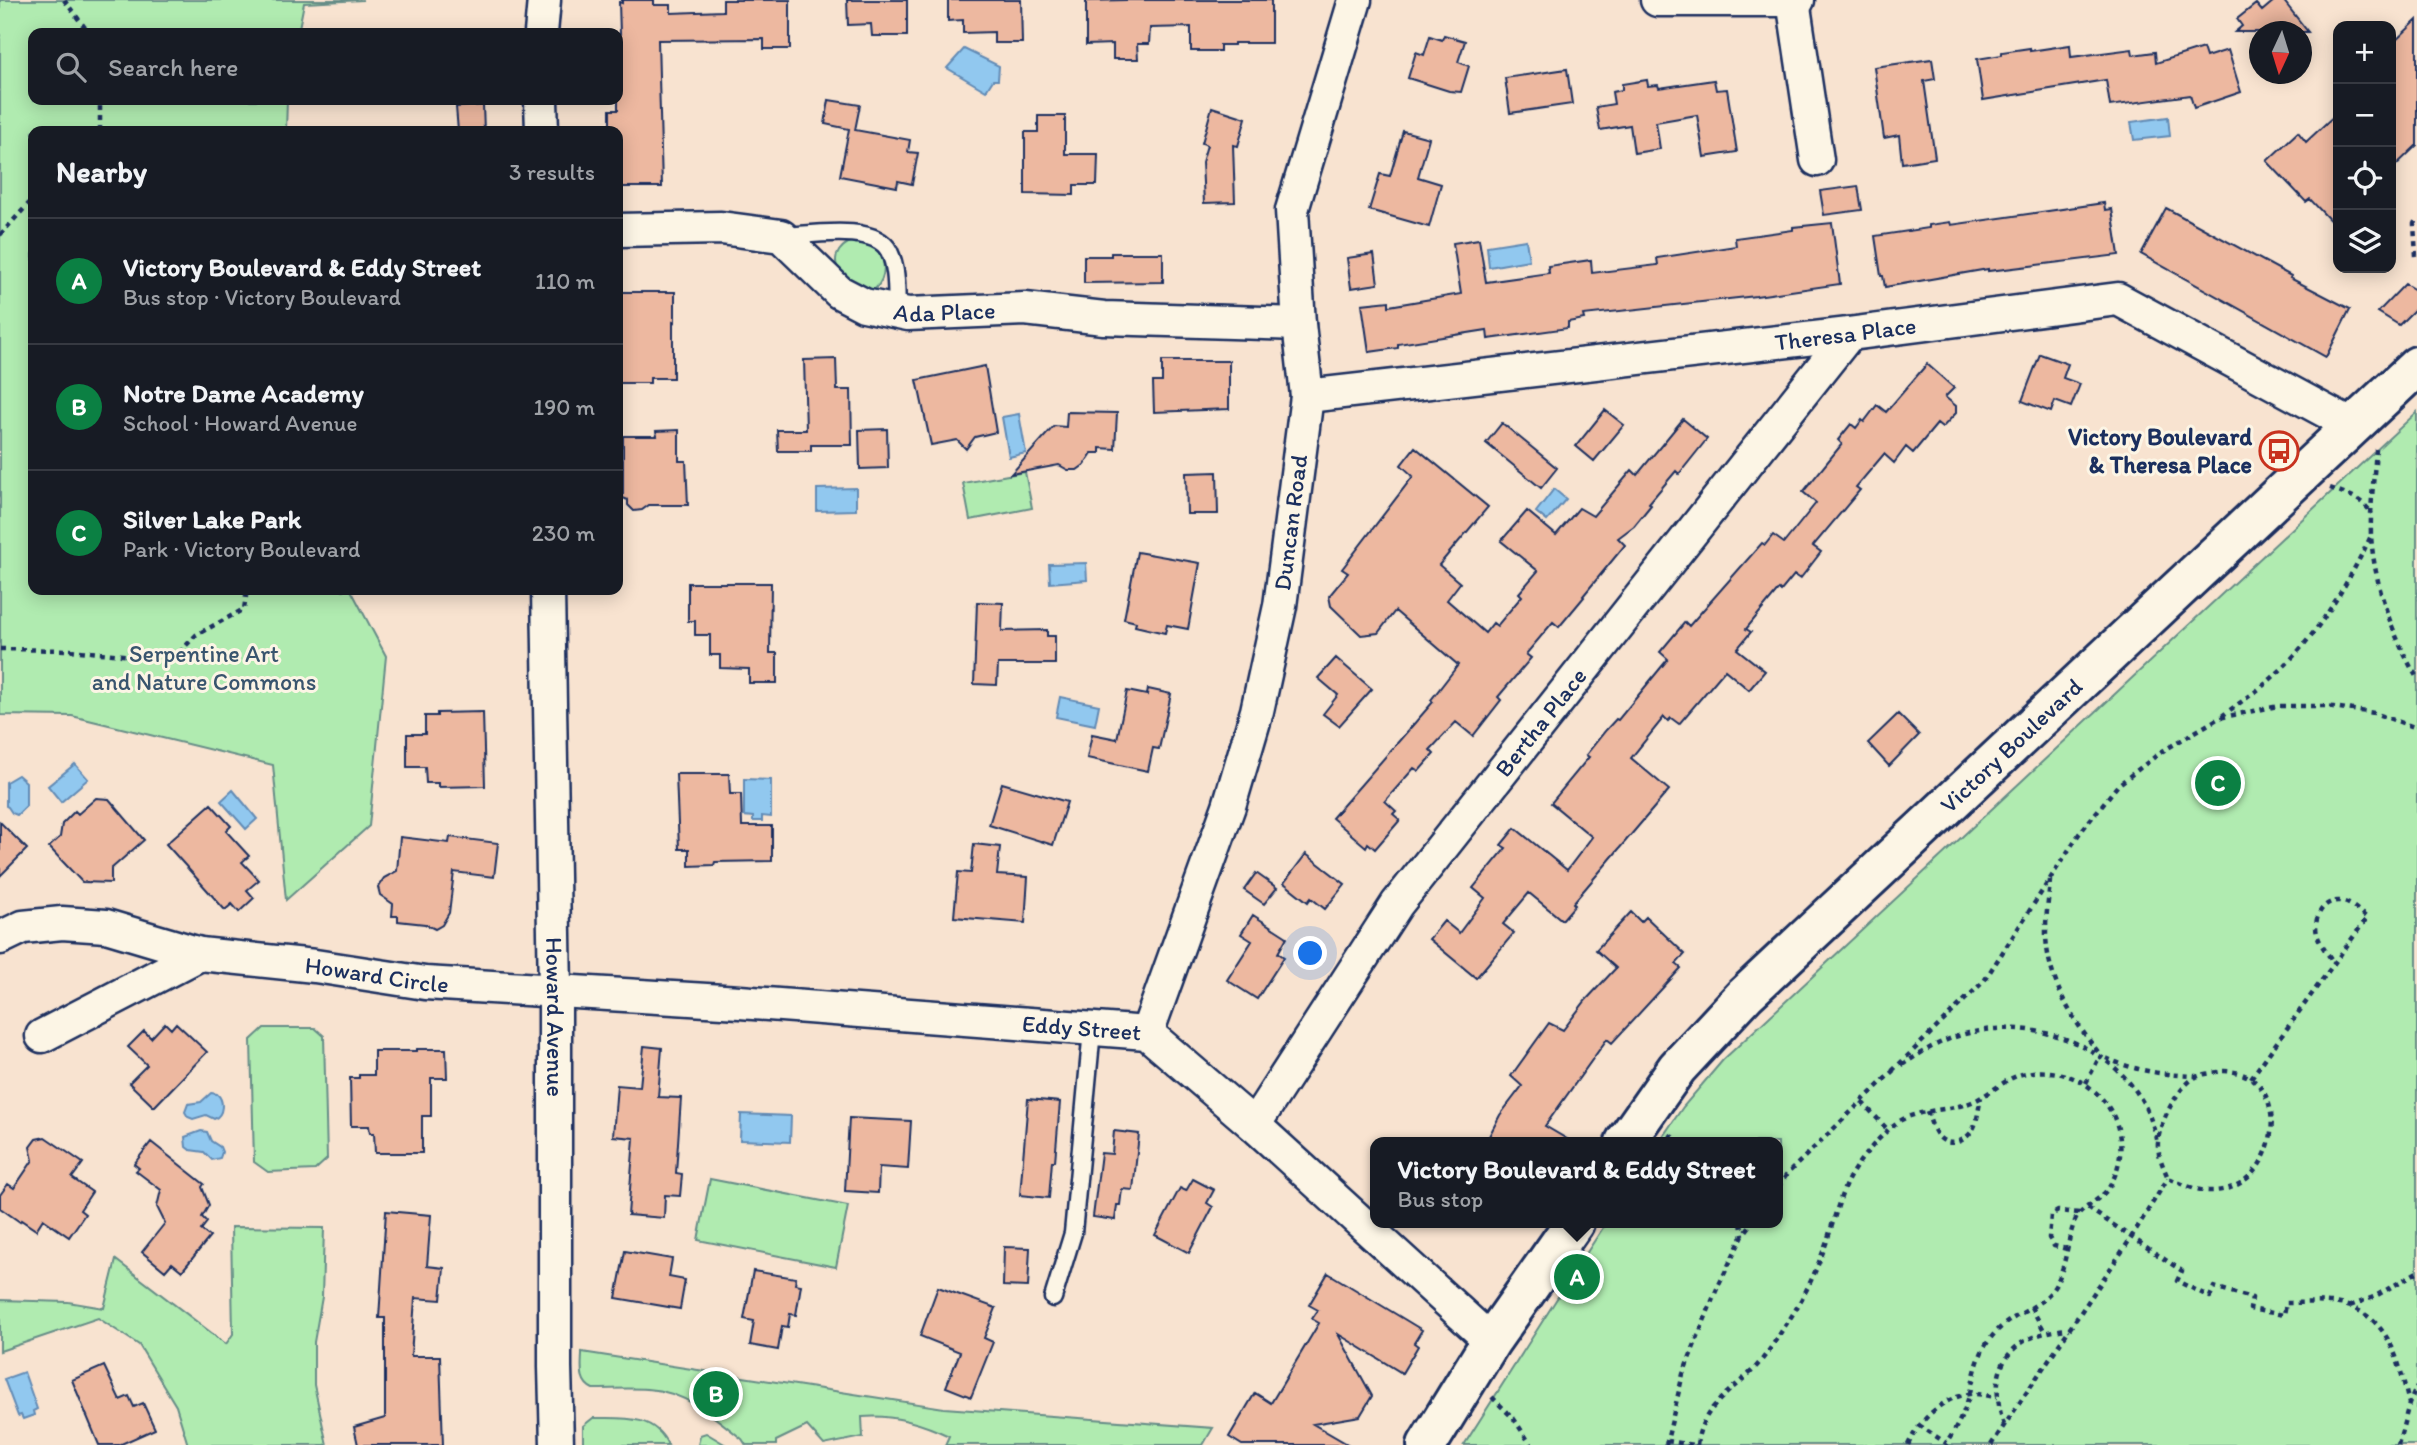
<!DOCTYPE html>
<html lang="en">
<head>
<meta charset="utf-8">
<style>
  :root { --surface:#171b24; --page:#242831; --text:#f1f3f6; --muted:#9ea1a6; --line:#363941; --accent:#0b8043 }
  body { margin:0; font-family:Itim,sans-serif; background:var(--page); color:var(--text) }
  .controls { position:absolute; right:21px; top:21px; display:grid; overflow:hidden; border-radius:14px; box-shadow:0 4px 18px #0003 }
  .controls button { width:63px; height:63px; display:grid; place-items:center; padding:0; border:0; border-bottom:2px solid var(--line); background:var(--surface); color:var(--text); font:35px sans-serif }
  .compass { position:absolute; left:2249px; top:21px; width:63px; height:63px; border-radius:50%; background:var(--surface); box-shadow:0 4px 18px #0003; rotate:184deg }
  .you { position:absolute; left:1311px; top:954px; width:24px; height:24px; margin:-18px; border:5px solid #fff; border-radius:50%; background:#1a73e8; box-shadow:0 0 0 10px #1a73e833 }
  .badge { display:grid; place-items:center; width:46px; height:46px; border-radius:50%; background:var(--accent); color:#fff; font-size:23px; font-weight:700 }
  .pin { position:absolute; translate:-50% -50%; border:4px solid #fff; box-shadow:0 2px 7px #0006 }
  .popup { position:absolute; left:1370px; top:1137px; width:413px; height:91px; box-sizing:border-box; display:grid; place-content:center; border-radius:14px; background:var(--surface); filter:drop-shadow(0 2px 5px #0005); font-size:23px; white-space:nowrap; color:var(--muted) }
  .popup b { font-size:26px; color:var(--text) }
  .popup::after { content:''; position:absolute; left:50%; top:100%; margin-left:-14px; border:14px solid transparent; border-top-color:var(--surface) }
  .list { margin:0; padding:0; list-style:none }
  h2 { display:flex; justify-content:space-between; align-items:center; height:91px; margin:0; padding:0 28px; font-size:30px }
  h2 small { font-size:23px; font-weight:400; color:var(--muted) }
  .list li { display:grid; grid-template-columns:46px 1fr auto; gap:21px; align-items:center; box-sizing:border-box; height:126px; padding:0 28px; border-top:2px solid var(--line) }
  .list b { display:block; font-size:26px; white-space:nowrap }
  .list p { margin:0; font-size:23px; white-space:nowrap; color:var(--muted) }
  .list em { font-size:23px; font-style:normal; color:var(--muted) }
  .icon { flex:none; width:38px; height:38px; fill:none; stroke:currentColor; stroke-width:2; stroke-linecap:round; stroke-linejoin:round }
  .map { position:relative; flex:none; width:2417px; height:1445px; overflow:hidden }
  .search { position:absolute; background:var(--surface); box-shadow:0 4px 18px #0003; left:28px; top:28px; width:595px; height:77px; display:flex; align-items:center; gap:18px; box-sizing:border-box; padding:0 24px; border-radius:14px; color:var(--muted); font-size:26px }
  .panel { position:absolute; background:var(--surface); box-shadow:0 4px 18px #0003; left:28px; top:126px; width:595px; height:469px; border-radius:14px }
  .map>svg:first-child { display:block }
  .green { fill:#b0ebb0; stroke:#668d87; stroke-width:2 }
  .water { fill:#91c8ef; stroke:#628bb5; stroke-width:2 }
  .building { fill:#edb8a0; stroke:#1b2f5e; stroke-width:2 }
  .lines { fill:none; stroke-linecap:round; stroke-linejoin:round }
  .service-casing { stroke:#1b2f5e; stroke-width:21 }
  .minor-casing { stroke:#1b2f5e; stroke-width:37 }
  .secondary-casing { stroke:#1b2f5e; stroke-width:44 }
  .path { stroke:#1b2f5e; stroke-width:4.5; stroke-dasharray:5 5; stroke-linecap:butt }
  .service { stroke:#fcf5e5; stroke-width:16 }
  .minor { stroke:#fcf5e5; stroke-width:32 }
  .secondary { stroke:#fcf5e5; stroke-width:38 }
  .labels { text-anchor:middle; stroke-width:6; stroke-linejoin:round; paint-order:stroke }
  .street-label { font-size:24px; fill:#1b2f5e; stroke:#fcf5e5 }
  .poi-label { font-size:24px; font-weight:bold; fill:#1b2f5e; stroke:#fcf5e5; text-anchor:end }
  .park-label { font-size:24px; fill:#39556e; stroke:#fcf5e5 }
</style>
</head>
<body>
<div class="map">
<svg width="2417" height="1445" viewBox="0 0 2417 1445">
  <rect width="100%" height="100%" fill="#f8e3d0"/>
  <filter id="ink" filterUnits="userSpaceOnUse"><feTurbulence type="fractalNoise" baseFrequency=".0143" numOctaves="2"/><feDisplacementMap in="SourceGraphic" scale="14" xChannelSelector="R" yChannelSelector="G"/><feConvolveMatrix kernelMatrix="1 2 1 2 8 2 1 2 1" color-interpolation-filters="sRGB"/></filter>
  <g filter="url(#ink)">
    <path class="green" d="M0 0H363L304 3 298 33H33V100H287L286 131H33V590H351L386 656 369 826 286 900 273 765 72 716 0 715Z
      M858 240C863 242 870 244 874 247 888 257 886 279 875 289L861 291C854 285 844 279 840 272 829 256 843 242 858 240Z
      M2417 412V1445H1464L1568 1281 1576 1285 1589 1265 1582 1260 1606 1223H1778V1142H1659L1683 1107 1723 1060Z
      M1025 472 1032 508 970 520 963 483Z
      M264 1028H315L324 1036 327 1159 315 1170 268 1172 254 1162 251 1040Z
      M710 1179 848 1206 836 1267 698 1240Z
      M231 1227 324 1228 322 1297 314 1342V1385L327 1445H188L176 1406 139 1345 98 1318 0 1351V1300L68 1302 104 1308 116 1260 226 1344 233 1334Z
      M582 1352 944 1408 1213 1428 1203 1445H945L949 1436C922 1423 892 1414 862 1417L863 1437 824 1445 807 1426 776 1441V1445H746L742 1439C714 1416 684 1391 647 1389 629 1388 611 1389 593 1389 578 1382 582 1366 582 1352Z
      M593 1418C622 1418 654 1414 668 1445H583V1426Z
      M706 1433 726 1445H698L700 1435Z"/>
    <path class="water" d="M964 49 999 66 998 80H993L986 91 947 68Z
      M2168 117 2170 136 2134 140 2131 122Z
      M1526 240 1529 260 1489 267 1487 246Z
      M1019 414 1026 453 1009 457 1002 417Z
      M856 488V510L817 511V489Z
      M1554 489 1566 499 1547 521 1536 512Z
      M1086 563 1087 580 1050 583 1049 564Z
      M1060 697 1099 705 1095 725 1056 717Z
      M75 764 88 779 61 802 48 786Z
      M18 775 26 782V806L17 815 12 813 8 807 6 806V782Z
      M744 779 771 780V817L762 816V821H753V817L744 816Z
      M233 790 257 819 246 829 221 801Z
      M211 1093 217 1094C224 1100 224 1115 214 1119L206 1115 193 1119 188 1117 185 1112 188 1104 201 1102Z
      M741 1114 791 1116 790 1142 740 1140Z
      M201 1131 207 1132 211 1141 220 1147 222 1152 220 1158 212 1160 204 1152 190 1150 186 1147 185 1137Z
      M24 1372 37 1409 33 1411 34 1415 23 1419 21 1415 18 1416 4 1379Z"/>
    <path class="building" d="M622 0H654V5H671V13L723 11V0H790V49H764V39L658 40 662 187H618V131H610V110H618V34H620L619 2 622 3Z
      M847 0H907V36H872L871 24 848 25Z
      M948 0H1021L1022 43H994V32L963 33V20L948 21Z
      M1126 0H1271V43H1234V45H1220V51H1191V27L1150 28 1149 44H1137L1138 59H1113V44L1086 45V1Z
      M2275 0H2283L2308 32H2235L2242 26 2237 19 2256 4 2262 11Z
      M2417 20V145L2391 170V45Z
      M1444 35 1465 41 1458 62 1469 66 1461 92 1449 91 1408 78 1416 52 1424 55 1430 36 1442 40Z
      M2070 45 2071 57 2132 49 2133 55 2155 52 2156 63 2203 48 2206 57 2228 50 2241 92 2194 108 2190 95 2110 106 2106 80 1983 100 1977 59 2002 55V52L2030 48V51Z
      M1932 59 1935 79 1924 81 1935 158 1902 163 1899 135 1884 138 1874 67Z
      M1567 69 1572 104 1510 113 1505 78Z
      M1647 80 1648 86 1658 85 1659 88 1714 80 1716 90 1727 89 1737 152 1704 157 1697 115 1656 122 1660 149 1634 153 1630 125 1600 130 1596 107 1614 104 1612 92 1622 90V84Z
      M829 100 860 105 855 130 910 140 908 152 918 153 912 184 898 181 897 187 840 176 849 129 825 124Z
      M483 105 484 131H458L456 107Z
      M1212 107 1246 118 1238 146 1233 145 1235 202 1204 203 1202 162 1207 145 1202 143Z
      M2338 112V229L2310 199 2306 202 2267 161 2298 132 2306 142Z
      M1038 116H1065V154H1098L1097 185H1074V195L1025 194V132H1038Z
      M1403 131 1429 138 1418 177 1441 184 1429 227 1369 210 1380 174 1390 176Z
      M1858 186 1862 210 1824 215 1820 191Z
      M2104 203 2105 210 2112 209 2119 255 1988 271V269L1885 287 1883 276H1881L1875 236 1929 228V225L1950 222 1951 225Z
      M2166 208 2291 276 2290 278 2350 309 2326 357 2141 254Z
      M1832 223 1840 284 1756 296 1583 315 1584 319 1568 322V328L1488 339 1487 330 1398 344V348L1369 352 1362 304 1389 301V306L1461 294 1453 243 1479 239 1486 282 1549 273 1548 266 1591 260 1592 273 1658 265 1657 258 1736 246 1735 238 1793 230V227Z
      M1111 253H1163V282L1084 283V256H1111Z
      M1374 254 1378 284 1351 288 1347 258Z
      M2405 284 2417 291V307L2399 325 2378 312Z
      M618 292H675V322L673 321V378H650V383H618Z
      M2040 354 2068 364 2063 378 2080 384 2071 407 2055 401 2051 412 2022 401Z
      M836 359 837 390H851L852 445H811V451H778L777 430H806L804 360Z
      M1162 361H1229V409L1154 412 1153 382H1162Z
      M1927 364 1954 388 1945 397 1956 406V413L1942 428 1937 424 1913 453 1906 447 1894 463 1884 454 1856 487 1860 490 1813 546 1821 552 1800 579 1794 575 1781 591 1779 589 1746 629 1751 632 1737 649 1765 671 1749 690 1725 670 1679 724 1671 718 1668 721 1664 717 1631 758 1669 790 1573 903 1575 905 1562 920 1529 893 1503 924 1514 933 1476 978 1429 939 1444 921 1459 933 1485 898 1473 888 1506 848 1501 845 1515 828 1567 870 1592 837 1551 803 1589 757 1586 755 1606 730 1616 719 1618 720 1668 659 1660 652 1685 622 1689 626 1762 543 1765 545 1773 535 1784 543 1816 503 1803 492 1842 444 1838 440 1851 424 1856 428 1862 420 1864 422 1877 405 1886 412Z
      M985 366 996 432 975 437 966 449 957 440 931 445 917 380Z
      M1605 410 1624 425 1594 461 1576 446Z
      M1067 412 1117 413 1115 449 1100 448V453H1092L1084 465 1077 470H1068L1059 465 1011 474 1054 426 1066 427Z
      M1683 419 1707 439 1679 474 1676 471 1649 503 1651 505 1634 526 1618 538 1625 545 1583 596 1584 597 1559 627 1553 622 1526 654 1531 658 1498 697 1501 700 1473 736 1456 722 1430 750 1434 754 1419 771 1414 768 1385 801 1396 811 1393 814 1400 820 1375 849 1368 843 1366 847 1332 818 1433 702 1431 700 1458 665 1395 611 1378 633 1361 635 1331 606 1329 596 1348 573 1342 569 1413 476 1401 465 1415 447 1488 507 1439 565 1460 583 1447 600 1485 633 1493 623 1497 626 1522 596 1519 593 1538 571 1501 541 1527 511 1556 535 1579 508 1593 516 1632 470 1637 475Z
      M1502 423 1557 468 1541 488 1486 443Z
      M887 429 888 468 860 469 859 430Z
      M679 430V461H686L688 505H649L642 510 634 511 628 505V500L623 498V436H657L656 431Z
      M1217 472 1218 514H1187L1186 473Z
      M1137 552 1200 563 1188 629 1167 625 1165 633 1135 626 1136 622 1124 619Z
      M688 583H771L770 653H777V683H749V669L720 668V655H710V635H695V621H688Z
      M977 602 1003 603 1002 631 1047 630V636H1055V664H998L997 685 974 684Z
      M1336 658 1372 689 1339 726 1323 714 1338 695 1318 678Z
      M1148 689 1171 694 1159 749 1153 748 1148 771 1087 758 1092 734 1117 739 1127 691 1147 695Z
      M483 712 485 786 438 787V783H426L425 767H407V734H425V716H437V713Z
      M1898 714 1919 735 1889 766 1868 743Z
      M676 774H729L730 794H741L742 826H772V861L715 862 714 865 689 866V849H679Z
      M1002 783 1067 802 1053 845 989 825Z
      M96 798 109 799 144 840 111 869V883L82 882 49 847 60 837 62 824 75 811 78 814Z
      M211 804 231 826 226 831 249 856 242 862 259 880 247 890 254 898 239 912 232 904 225 910 166 844Z
      M0 822 27 849 0 876Z
      M400 837 449 843 450 837 498 843 494 877 454 872 449 913 442 925 435 929 425 924 398 921V916H392L393 904 380 895 378 887 384 878 397 871Z
      M974 844 1000 847 997 875 1028 877 1025 923 954 917 958 872 971 873Z
      M1306 854 1345 884 1325 909 1311 898 1308 902 1284 883Z
      M1256 873 1277 888 1264 904 1244 890Z
      M1631 912 1641 922 1646 917 1685 954 1676 964 1681 968 1612 1043 1607 1039 1545 1126 1572 1142H1486L1500 1115 1522 1086 1511 1076 1549 1023 1563 1030 1586 1000 1616 968 1596 950Z
      M1253 915 1287 937 1278 953 1284 957 1257 999 1227 980 1252 941 1241 934Z
      M165 1023 171 1029 176 1023 207 1052 154 1107 129 1083 147 1065 128 1047 144 1031 151 1038Z
      M644 1046 662 1048 658 1097 681 1098 676 1173 682 1174 680 1196 665 1195 664 1218 628 1215 634 1138 613 1136 617 1085 640 1087Z
      M417 1049H446L447 1078H431V1116H422V1153H375L374 1133H370L369 1126H351L350 1078H359V1075H374V1051H417Z
      M1028 1099 1060 1102 1055 1161H1052L1049 1198 1020 1195Z
      M849 1118 911 1121 908 1169 879 1167 878 1193 845 1191Z
      M1114 1131 1139 1134 1133 1190 1122 1189 1120 1205H1117L1115 1220 1093 1217 1101 1153 1112 1154Z
      M45 1137 83 1163 72 1178 92 1192 80 1210 85 1214 69 1237 43 1219 36 1230 21 1220 20 1222 0 1208V1195L8 1184 14 1188 33 1160 30 1147 36 1139Z
      M151 1142 204 1184 202 1187 209 1205 202 1217 207 1222 201 1230 210 1237 182 1271 172 1263 165 1271 142 1252 165 1223 157 1207 161 1190 136 1171 139 1168 134 1164Z
      M1193 1179 1214 1190 1207 1203 1213 1207 1189 1253 1155 1235 1180 1188 1186 1191Z
      M386 1211 431 1215 427 1266 444 1268 441 1300 415 1298 411 1356H440L443 1445H358L354 1427 385 1418V1318H379Z
      M1004 1247 1030 1248 1028 1287 1003 1286Z
      M625 1251 672 1259 669 1277 685 1280 680 1309 616 1298Z
      M753 1271 796 1278 795 1284 801 1285 796 1315 790 1314 788 1327 782 1326 778 1350 750 1345 754 1321 744 1319Z
      M1328 1273 1422 1330 1414 1343 1418 1346 1402 1373 1338 1334 1372 1396 1360 1416 1313 1424 1349 1445H1242L1229 1437 1255 1393 1271 1403 1319 1323 1312 1319 1318 1310 1309 1305Z
      M938 1287 996 1308 984 1338 993 1342 971 1397 946 1387 960 1352 920 1336Z
      M104 1366 120 1400 129 1396 134 1407 143 1403 155 1429 119 1445H99L72 1380Z"/>
    <g class="lines">
      <g class="service-casing">
        <path id="service" d="M784 236C810 235 875 223 889 251 898 269 896 292 897 312
          M1053 1298 1073 1233 1092 1030"/>
      </g>
      <g class="minor-casing">
        <g id="minor">
          <path d="M1657 0H1798"/>
          <path d="M1793 0 1817 160"/>
          <path d="M541 33 544 0"/>
          <path d="M541 100 542 131"/>
          <path id="s1" d="M618 230 721 228 781 236 839 292 864 305 908 314 1025 309 1104 318 1299 324"/>
          <path id="s2" d="M1307 396 1849 334 2118 299 2353 426"/>
          <path id="s3" d="M548 590 555 991V1367L557 1445"/>
          <path id="s4" d="M0 938 23 927 62 923 106 926 200 954 315 966 425 983 740 1002 1147 1033 1254 1125 1491 1341"/>
          <path id="s5" d="M1147 1033 1229 806 1257 711 1280 606 1307 396 1299 324 1292 210 1355 0"/>
          <path d="M42 1036 200 954"/>
          <path id="s6" d="M1254 1125 1397 904 1849 334"/>
        </g>
      </g>
      <g class="secondary-casing">
        <g id="secondary">
          <path id="s7" d="M1625 1142 1677 1068 1745 995 2417 366"/>
          <path d="M1427 1445 1491 1341 1574 1223"/>
        </g>
      </g>
      <path class="path" d="M64 0 89 33
        M100 131V100
        M0 235 33 199
        M2416 256 2414 224 2417 217
        M2376 449C2374 478 2370 507 2371 535 2374 584 2393 637 2417 678
        M2330 488C2347 494 2362 498 2372 514
        M0 649 70 650 132 656 179 653 196 635 244 609 247 590
        M2222 716C2236 705 2252 695 2265 684 2313 643 2344 591 2371 536
        M2050 880C2049 896 2046 913 2046 929 2045 976 2071 1018 2099 1053
        M2106 1058C2135 1071 2165 1075 2196 1076
        M1902 1065C1923 1051 1943 1039 1969 1033 2049 1014 2144 1058 2157 1144
        M1892 1071 1984 981 2079 834 2118 785 2161 752 2219 718 2278 706H2326L2374 713 2417 728
        M2223 1071C2296 1070 2283 1192 2210 1191 2195 1191 2181 1183 2168 1178 2164 1168 2159 1158 2158 1147 2156 1127 2178 1086 2196 1077 2204 1073 2215 1073 2223 1071Z
        M2251 1078 2367 918C2361 913 2355 907 2349 904 2328 893 2312 914 2317 934 2320 945 2328 954 2334 963
        M2086 1083 2100 1056
        M1862 1102 1888 1130
        M1927 1111C1930 1120 1933 1131 1939 1137 1951 1150 1970 1139 1975 1125 1978 1117 1979 1106 1981 1097
        M1669 1135 1680 1142
        M1778 1187 1788 1173 1894 1070
        M2088 1208 2182 1271 2177 1281 2210 1297 2214 1287 2252 1298 2250 1309 2284 1315 2286 1303C2306 1303 2332 1300 2351 1307 2392 1323 2400 1366 2409 1404
        M1741 1223 1743 1235
        M2067 1249 2054 1246 2049 1238 2051 1215 2058 1211 2079 1213
        M2350 1306 2374 1297 2417 1272
        M2031 1307 2045 1332
        M1492 1397 1514 1419 1531 1445
        M1919 1425 1946 1443
        M2004 1425C1985 1367 2009 1334 2069 1329
        M1667 1441 1694 1445
        M1666 1445 1683 1374 1716 1291 1743 1235 1752 1223
        M1697 1445C1701 1409 1727 1394 1752 1371 1764 1359 1774 1343 1783 1329 1800 1305 1814 1277 1824 1249 1832 1228 1837 1205 1846 1184 1855 1165 1873 1144 1888 1130 1910 1107 1945 1113 1972 1102 1993 1093 2008 1074 2033 1072 2095 1066 2141 1127 2111 1184 2102 1201 2081 1206 2075 1221 2065 1245 2067 1275 2048 1295 2031 1312 2007 1316 1990 1339 1974 1359 1974 1385 1965 1408 1960 1421 1953 1434 1945 1445
        M1908 1445C1919 1421 1941 1398 1969 1394 1977 1393 1988 1396 1997 1397
        M1991 1445 2127 1244 2168 1178
        M2398 1445 2409 1404 2417 1386"/>
      <use href="#service" class="service"/>
      <use href="#minor" class="minor"/>
      <use href="#secondary" class="secondary"/>
    </g>
  </g>
  <defs>
    <g id="bus-ring" transform="scale(2.0125)"><circle r="9.5" fill="#fcf5e5" stroke="#c8321e" stroke-width="1.5"/><path d="M-5-6H5V4H4V6H2V4H-2V6H-4V4H-5ZM-3.5-4V0h7V-4ZM-3.5 1.2v1.5H-2V1.2ZM2 1.2v1.5H3.5V1.2Z" fill="#c8321e"/></g>
  </defs>
  <g fill-rule="evenodd">
    <use href="#bus-ring" x="2279" y="451"/>
  </g>
  <g class="labels">
    <g class="street-label">
      <text dy="8" stroke="none"><textPath href="#s1" startOffset="354">Ada Place</textPath></text>
      <text dy="8" stroke="none"><textPath href="#s2" startOffset="542">Theresa Place</textPath></text>
      <text dy="8" stroke="none"><textPath href="#s5" startOffset="532">Duncan Road</textPath></text>
      <text dy="8" stroke="none"><textPath href="#s6" startOffset="495">Bertha Place</textPath></text>
      <text dy="8" stroke="none"><textPath href="#s7" startOffset="555">Victory Boulevard</textPath></text>
      <text dy="8" stroke="none"><textPath href="#s4" startOffset="385">Howard Circle</textPath></text>
      <text dy="8" stroke="none"><textPath href="#s3" startOffset="427">Howard Avenue</textPath></text>
      <text dy="8" stroke="none"><textPath href="#s4" startOffset="1092">Eddy Street</textPath></text>
    </g>
    <g class="poi-label">
      <text x="2252" y="445">Victory Boulevard<tspan x="2252" dy="28">&amp; Theresa Place</tspan></text>
    </g>
    <g class="park-label">
      <text x="204" y="662">Serpentine Art<tspan x="204" dy="28">and Nature Commons</tspan></text>
    </g>
  </g>
</svg>
<div class="controls">
<button>+</button>
<button>−</button>
<button><svg class="icon" aria-label="locate" viewBox="0 0 24 24"><circle cx="12" cy="12" r="6"/><path d="M12 2v4M12 18v4M2 12h4M18 12h4"/></svg></button>
<button><svg class="icon" aria-label="layers" viewBox="0 0 24 24"><path d="M12 4l9 5-9 5-9-5zM3 14l9 5 9-5"/></svg></button>
</div>
<svg class="compass" viewBox="-18 -18 36 36"><path d="M0-13l5 13h-10z" fill="#e53935"/><path d="M0 13l5-13h-10z" fill="#9ea1a6"/></svg>
<div class="you"></div>
<div class="pin badge" style="left:1577px;top:1277px">A</div>
<div class="popup"><b>Victory Boulevard &amp; Eddy Street</b>Bus stop</div>
<div class="pin badge" style="left:716px;top:1394px">B</div>
<div class="pin badge" style="left:2218px;top:783px">C</div>
<div class="search"><svg class="icon" aria-label="search" viewBox="0 0 24 24"><circle cx="10" cy="10" r="6"/><path d="M15 15l6 6"/></svg>Search here</div>
<section class="panel">
<h2>Nearby<small>3 results</small></h2>
<ul class="list">
<li><span class="badge">A</span><div><b>Victory Boulevard &amp; Eddy Street</b><p>Bus stop · Victory Boulevard</p></div><em>110 m</em></li>
<li><span class="badge">B</span><div><b>Notre Dame Academy</b><p>School · Howard Avenue</p></div><em>190 m</em></li>
<li><span class="badge">C</span><div><b>Silver Lake Park</b><p>Park · Victory Boulevard</p></div><em>230 m</em></li>
</ul>
</section>
</div>
</body>
</html>
